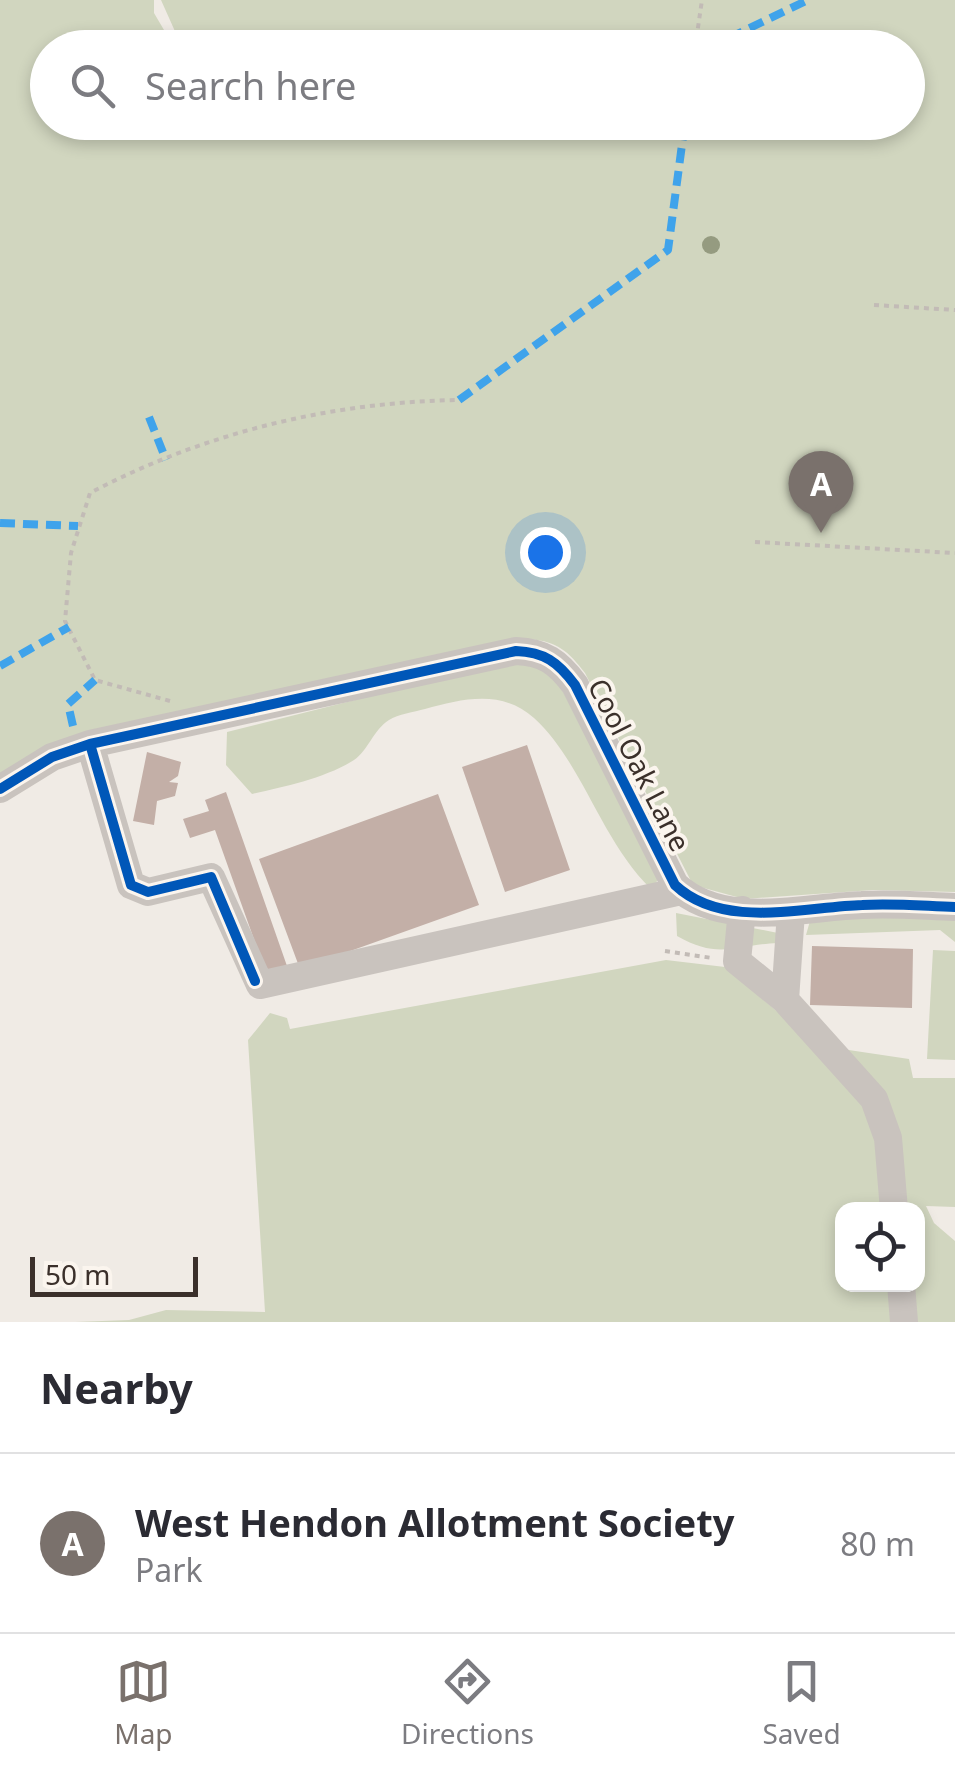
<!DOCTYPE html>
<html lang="en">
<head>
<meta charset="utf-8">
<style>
  :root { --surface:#fff; --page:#f7f7f7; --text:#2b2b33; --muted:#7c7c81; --line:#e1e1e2; --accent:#7a716c }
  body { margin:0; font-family:"Noto Sans",sans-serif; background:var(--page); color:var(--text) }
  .controls { position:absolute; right:30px; bottom:30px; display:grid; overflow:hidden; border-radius:20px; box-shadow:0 5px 15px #0003 }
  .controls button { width:90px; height:90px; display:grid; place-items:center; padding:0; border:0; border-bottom:2px solid var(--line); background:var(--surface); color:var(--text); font:50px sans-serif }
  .scale { position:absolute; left:30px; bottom:25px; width:168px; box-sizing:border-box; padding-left:10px; border:5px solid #3b302b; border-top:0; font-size:28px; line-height:35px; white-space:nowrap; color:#3b302b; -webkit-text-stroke:8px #fbf5ee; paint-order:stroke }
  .you { position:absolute; left:545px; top:552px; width:35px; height:35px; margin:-25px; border:8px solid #fff; border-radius:50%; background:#1a73e8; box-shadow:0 0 0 15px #1a73e833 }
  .badge { display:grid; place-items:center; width:65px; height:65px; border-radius:50%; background:var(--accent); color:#fff; font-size:32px; font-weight:700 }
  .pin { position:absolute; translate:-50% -82px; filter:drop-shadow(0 2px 5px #0008) }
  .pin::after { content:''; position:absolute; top:52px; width:35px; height:30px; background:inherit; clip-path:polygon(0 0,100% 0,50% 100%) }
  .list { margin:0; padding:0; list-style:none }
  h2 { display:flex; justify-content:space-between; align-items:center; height:130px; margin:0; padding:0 40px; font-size:42px }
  h2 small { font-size:32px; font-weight:400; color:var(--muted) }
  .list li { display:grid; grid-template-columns:65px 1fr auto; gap:30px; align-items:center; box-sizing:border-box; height:180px; padding:0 40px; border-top:2px solid var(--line) }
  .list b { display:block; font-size:38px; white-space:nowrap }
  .list p { margin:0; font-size:32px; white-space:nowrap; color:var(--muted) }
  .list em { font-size:32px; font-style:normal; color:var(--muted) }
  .icon { flex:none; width:55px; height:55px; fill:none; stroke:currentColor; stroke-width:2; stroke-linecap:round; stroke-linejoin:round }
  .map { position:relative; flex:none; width:955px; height:1322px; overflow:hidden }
  .search { position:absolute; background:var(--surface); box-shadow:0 5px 15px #0003; left:30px; right:30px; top:30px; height:110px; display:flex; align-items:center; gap:25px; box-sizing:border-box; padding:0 35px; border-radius:55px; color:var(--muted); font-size:38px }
  .sheet { height:310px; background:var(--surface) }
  nav { display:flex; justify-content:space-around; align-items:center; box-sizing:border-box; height:140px; border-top:2px solid var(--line); background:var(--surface); font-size:28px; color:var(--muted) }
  nav a { display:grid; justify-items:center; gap:5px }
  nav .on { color:var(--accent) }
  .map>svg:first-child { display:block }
  .green { fill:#d1d6bf; fill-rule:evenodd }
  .building { fill:#c3afa7 }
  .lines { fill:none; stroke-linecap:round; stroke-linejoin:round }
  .path { stroke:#c2bbb6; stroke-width:4; stroke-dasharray:5 5; stroke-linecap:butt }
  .minor { stroke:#c9c3be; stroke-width:28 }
  .quiet { stroke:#3fa3eb; stroke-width:8; stroke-dasharray:15 8; stroke-linecap:butt }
  .cycleway-casing { stroke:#fbf5ee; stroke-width:16 }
  .cycleway { stroke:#0057b8; stroke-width:10 }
  .tree { fill:#959b80 }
  .labels { text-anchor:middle; stroke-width:8; stroke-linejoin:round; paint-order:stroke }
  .street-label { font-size:28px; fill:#3b302b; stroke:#fbf5ee }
</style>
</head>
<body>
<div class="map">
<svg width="955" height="1322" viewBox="0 0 955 1322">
  <rect width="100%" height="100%" fill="#f0ebe5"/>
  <path class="green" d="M0 0H154V13L174 47 48 48V122H908V48L657 47 591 30 524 48 182 47 161 0H955V892L873 890 744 899 693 885 585 673C568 651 558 642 530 639L0 778Z
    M511 661 551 670 664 872 651 889C600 839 583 763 534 718 502 689 462 699 425 709 414 712 398 714 389 720 373 730 368 751 354 760 326 778 283 787 252 794L226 765 227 732Z
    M676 913 778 933V943C734 945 719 960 677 936Z
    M879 914 955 916V942L940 930 806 935 810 921Z
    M933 950 955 951V1060L927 1059Z
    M666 960 725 967 799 1030 842 1049 909 1059 913 1078H955V1207L926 1206 934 1223 955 1241V1322H75L129 1320 166 1310 265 1312 248 1040 270 1013 287 1018 290 1029ZM842 1210H918V1284H842Z"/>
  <path class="building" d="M527 745 570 870 505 892 462 767Z
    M147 752 181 762 178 776 169 782 178 783 175 796 157 801 154 825 133 821Z
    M226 792 287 966 266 973 215 830 190 838 183 819 209 811 205 800Z
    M438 794 479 905 300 969 259 859Z
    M812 946 913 949 912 1008 810 1005Z"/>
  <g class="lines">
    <path class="path" d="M695 48 702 0
      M874 305 955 310
      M755 542 955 553
      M170 701 95 680 65 621 71 553 90 493C204 433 330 402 459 400
      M665 951 712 958"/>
    <path class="minor" d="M90 744 131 885 148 892 211 877 260 985 681 891
      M0 789 52 757 90 744 516 651C544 652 558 662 575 685L675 885C723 930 803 907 862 905 893 903 924 906 955 907
      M742 910 737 961 785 1000
      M791 912 785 1000 874 1099 888 1138 894 1210
      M901 1284 904 1322"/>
    <path class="quiet" d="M708 48 808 0
      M459 400 668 250 685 122
      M149 417 166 460
      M0 523 78 526
      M0 666 69 627
      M73 726 68 704 95 680"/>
    <g class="cycleway-casing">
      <path id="cycleway" d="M90 744 131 885 148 892 211 877 255 981
        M0 789 52 757 90 744 516 651C544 652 558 662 575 685L675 885C723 930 803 907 862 905 893 903 924 906 955 907"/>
    </g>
    <use href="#cycleway" class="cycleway"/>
  </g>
  <circle class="tree" cx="711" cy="245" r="9"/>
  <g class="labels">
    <g class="street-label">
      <text transform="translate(639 765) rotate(63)" y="10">Cool Oak Lane</text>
    </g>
  </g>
</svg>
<div class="controls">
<button><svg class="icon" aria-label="locate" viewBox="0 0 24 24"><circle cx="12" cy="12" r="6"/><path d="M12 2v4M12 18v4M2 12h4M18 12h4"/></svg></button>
</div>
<div class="scale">50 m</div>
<div class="you"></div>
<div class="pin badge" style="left:821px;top:533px">A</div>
<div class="search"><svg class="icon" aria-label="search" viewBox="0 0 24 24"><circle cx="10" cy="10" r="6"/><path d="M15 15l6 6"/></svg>Search here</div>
</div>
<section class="sheet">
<h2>Nearby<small></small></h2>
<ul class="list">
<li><span class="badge">A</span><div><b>West Hendon Allotment Society</b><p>Park</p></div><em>80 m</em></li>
</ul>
</section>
<nav>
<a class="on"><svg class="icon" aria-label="map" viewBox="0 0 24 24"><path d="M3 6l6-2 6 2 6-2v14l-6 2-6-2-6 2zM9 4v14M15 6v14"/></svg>Map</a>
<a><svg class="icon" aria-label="directions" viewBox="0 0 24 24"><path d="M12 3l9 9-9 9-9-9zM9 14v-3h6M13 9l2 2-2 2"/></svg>Directions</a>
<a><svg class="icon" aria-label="saved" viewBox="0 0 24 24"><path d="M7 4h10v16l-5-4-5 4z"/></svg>Saved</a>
</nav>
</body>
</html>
